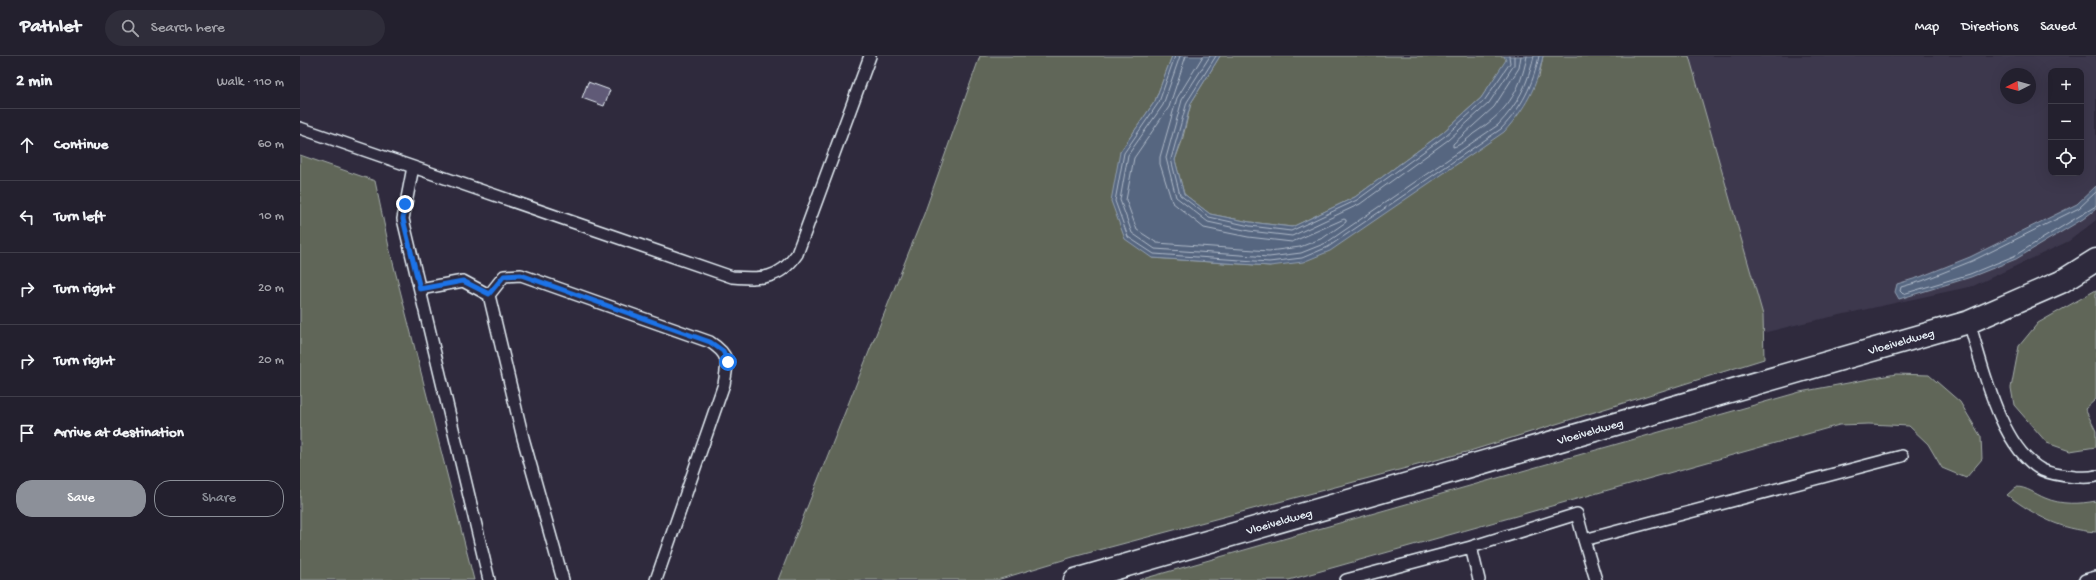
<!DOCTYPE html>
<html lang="en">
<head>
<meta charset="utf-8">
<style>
  :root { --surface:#23202e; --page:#2f2d3a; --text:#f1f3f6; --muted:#a3a3aa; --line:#403e4a; --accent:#8c9099 }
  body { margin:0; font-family:"Gochi Hand",sans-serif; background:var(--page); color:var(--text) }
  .controls { position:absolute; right:12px; top:12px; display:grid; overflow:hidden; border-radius:8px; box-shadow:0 4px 16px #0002 }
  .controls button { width:36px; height:36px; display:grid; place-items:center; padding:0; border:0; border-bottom:1px solid var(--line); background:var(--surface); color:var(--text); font:20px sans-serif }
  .compass { position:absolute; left:1700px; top:12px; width:36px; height:36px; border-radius:50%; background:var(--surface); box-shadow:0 4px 16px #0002; rotate:264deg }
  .stop { position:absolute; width:12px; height:12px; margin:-9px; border:3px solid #1a73e8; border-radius:50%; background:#fff }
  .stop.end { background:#1a73e8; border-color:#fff; box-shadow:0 1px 4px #0008 }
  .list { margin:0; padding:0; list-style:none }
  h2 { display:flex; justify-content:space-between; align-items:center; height:52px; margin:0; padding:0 16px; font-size:17px }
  h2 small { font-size:13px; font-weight:400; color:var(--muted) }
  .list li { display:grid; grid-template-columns:26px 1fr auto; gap:12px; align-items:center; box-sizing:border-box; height:72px; padding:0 16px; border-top:1px solid var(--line) }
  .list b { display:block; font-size:15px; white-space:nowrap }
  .list em { font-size:13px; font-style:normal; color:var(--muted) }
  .actions { display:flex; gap:8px; padding:12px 16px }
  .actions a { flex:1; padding:9px 0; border:1px solid var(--accent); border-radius:16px; text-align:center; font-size:14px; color:var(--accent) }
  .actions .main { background:var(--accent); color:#fff }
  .icon { flex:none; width:22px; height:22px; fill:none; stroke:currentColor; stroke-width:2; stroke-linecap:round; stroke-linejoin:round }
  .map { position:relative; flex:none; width:1796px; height:524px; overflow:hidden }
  header { display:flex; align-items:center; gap:24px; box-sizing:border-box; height:56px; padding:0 20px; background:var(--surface); border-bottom:1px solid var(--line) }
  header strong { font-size:19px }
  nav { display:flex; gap:22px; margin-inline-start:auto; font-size:14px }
  .search { width:280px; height:36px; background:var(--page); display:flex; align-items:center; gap:10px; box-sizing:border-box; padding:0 14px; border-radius:22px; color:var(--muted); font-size:15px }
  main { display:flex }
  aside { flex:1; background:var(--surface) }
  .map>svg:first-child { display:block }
  .built { fill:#3e384e; fill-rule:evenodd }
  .green { fill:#606659; stroke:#a4aca8 }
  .water { fill:#566680; stroke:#909eb0 }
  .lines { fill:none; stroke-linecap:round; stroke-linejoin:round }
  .shore { stroke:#aeb9c8; stroke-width:1 }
  .building { fill:#605a77; stroke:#e8f1f8 }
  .lane-casing { stroke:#e8f1f8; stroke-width:14 }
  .street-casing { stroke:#e8f1f8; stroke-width:25 }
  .lane { stroke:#2f2a3d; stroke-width:11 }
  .street { stroke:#2f2a3d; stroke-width:22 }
  .route { stroke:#1a73e8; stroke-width:5 }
  .labels { text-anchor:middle; stroke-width:4; stroke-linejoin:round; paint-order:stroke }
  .street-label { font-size:12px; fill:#e8f1f8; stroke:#2f2a3d }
</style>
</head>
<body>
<header>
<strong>Pathlet</strong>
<div class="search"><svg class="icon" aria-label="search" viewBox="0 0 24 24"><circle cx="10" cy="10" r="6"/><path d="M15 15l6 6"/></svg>Search here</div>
<nav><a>Map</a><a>Directions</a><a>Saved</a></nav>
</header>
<main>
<aside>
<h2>2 min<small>Walk · 110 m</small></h2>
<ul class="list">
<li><svg class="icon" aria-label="ahead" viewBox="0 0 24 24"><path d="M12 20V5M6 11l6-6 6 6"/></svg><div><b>Continue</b></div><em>60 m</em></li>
<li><svg class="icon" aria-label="left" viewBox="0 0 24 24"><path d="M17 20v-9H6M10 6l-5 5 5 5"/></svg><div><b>Turn left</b></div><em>10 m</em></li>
<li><svg class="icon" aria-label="right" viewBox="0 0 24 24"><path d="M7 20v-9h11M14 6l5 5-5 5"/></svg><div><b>Turn right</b></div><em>20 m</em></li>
<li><svg class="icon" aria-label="right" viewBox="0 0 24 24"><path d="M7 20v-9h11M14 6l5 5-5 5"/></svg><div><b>Turn right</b></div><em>20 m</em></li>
<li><svg class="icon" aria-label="arrive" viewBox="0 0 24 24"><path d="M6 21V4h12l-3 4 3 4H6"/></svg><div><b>Arrive at destination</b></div></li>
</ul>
<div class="actions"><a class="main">Save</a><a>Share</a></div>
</aside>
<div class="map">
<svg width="1796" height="524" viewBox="0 0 1796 524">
  <rect width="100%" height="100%" fill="#2f2a3d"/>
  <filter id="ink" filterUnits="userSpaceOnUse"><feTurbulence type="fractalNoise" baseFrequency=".025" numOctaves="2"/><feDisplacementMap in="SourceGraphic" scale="8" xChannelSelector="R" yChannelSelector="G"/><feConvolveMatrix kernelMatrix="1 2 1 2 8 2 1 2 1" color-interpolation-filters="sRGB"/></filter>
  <g filter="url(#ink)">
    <path class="built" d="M768 0H1796V164L1769 185 1673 230 1503 267 661 476ZM1751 15H1781V117H1751ZM1706 18H1730V42H1706Z"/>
    <path class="green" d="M680 0H872L855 45 820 96 852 202 970 210 1239 21 1243 0H1389L1463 259 1464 303 1170 395 773 501 697 524H478L624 158Z
      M920 0H1204L1207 4 1181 42 1142 77 1055 141 992 171 950 166 910 158 884 138 875 104 882 85 891 47Z
      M0 99 75 125 89 191 174 524H0Z
      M1796 234V343L1785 353 1796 375V391L1770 395 1747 387 1714 349 1711 332 1719 290 1738 267Z
      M1596 318 1629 319 1660 346 1681 381 1682 403 1666 422 1642 412 1628 388 1609 370 1569 368 1539 369 989 524H839L1500 336Z
      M1716 431C1727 431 1735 438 1745 442 1761 449 1780 448 1796 445V476C1758 473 1738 461 1707 439Z"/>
    <path class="water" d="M872 0H920L891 47 881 85 875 104 884 138 910 158 950 166 992 171 1055 141 1142 77 1181 42 1206 4 1204 0H1243C1236 33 1226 51 1204 76L1030 195 1003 206 970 210 852 202 825 183 811 145 820 96 855 45Z
      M1796 130V153L1783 163 1716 203 1671 221 1599 243 1595 236 1597 228 1620 221 1670 201 1777 148Z"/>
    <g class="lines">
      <path class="shore" d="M875 0 859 46 824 97 815 145 828 181 854 198 969 206 1002 202 1028 191 1201 73C1222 51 1233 29 1239 0
        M880 0 863 49 828 99 820 144 832 177 855 193 969 201 1001 197 1026 187 1198 69C1218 48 1228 28 1234 0
        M886 0 869 51 834 102 826 144 837 174 857 187 969 195 1000 191 1023 182 1046 166V164L1044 163 992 186 948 181 904 172 872 146 860 108V101L877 42 903 0
        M910 0 882 44 866 102 876 141 908 166 949 175 992 180 1060 148 1148 84 1189 47 1214 9V0
        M916 0 887 46 871 103 880 139 909 161 950 170 991 175 1057 144 1145 80 1184 45 1210 7 1209 0
        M1221 0 1219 12 1194 51 1153 88V91C1159 90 1168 83 1173 78 1205 57 1220 38 1227 0
        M1796 136 1779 152 1672 205 1622 225 1601 231 1600 235 1603 238 1670 218 1714 200 1796 150"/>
    </g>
    <path class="building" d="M288 26 310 34 304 50 282 42Z"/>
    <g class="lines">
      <g class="lane-casing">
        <path id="lane" d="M0 72 432 221C461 223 479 224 497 198L570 0
          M113 111 103 163 189 524
          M120 233 163 225 189 239 223 382 263 524
          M189 239 204 220 221 219 410 286C430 299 428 306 424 328L356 524
          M1669 266C1682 308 1700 392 1742 414 1751 418 1765 420 1775 421 1782 421 1789 422 1796 420
          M1046 524 1171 491
          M1179 524 1171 491 1277 458 1284 484
          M1296 524 1284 484 1602 400
          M1785 524 1796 521"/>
      </g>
      <g class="street-casing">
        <path id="street" d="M775 524 1669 266 1761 226 1796 204"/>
      </g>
      <use href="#lane" class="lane"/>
      <use href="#street" class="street"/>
    </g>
  </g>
  <g class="lines" filter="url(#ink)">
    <path class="route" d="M105 148 103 163 120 233 163 225 189 238 204 220 221 219 410 286 423 295 428 306"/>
  </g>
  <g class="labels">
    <g class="street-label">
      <text transform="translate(1601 285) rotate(-16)" y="4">Vloeiveldweg</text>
      <text transform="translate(1290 375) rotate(-16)" y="4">Vloeiveldweg</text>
      <text transform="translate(979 465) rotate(-16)" y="4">Vloeiveldweg</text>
    </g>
  </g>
</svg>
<div class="controls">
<button>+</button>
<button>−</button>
<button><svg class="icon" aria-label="locate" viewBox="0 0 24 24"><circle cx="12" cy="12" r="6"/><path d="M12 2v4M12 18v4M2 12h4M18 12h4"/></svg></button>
</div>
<svg class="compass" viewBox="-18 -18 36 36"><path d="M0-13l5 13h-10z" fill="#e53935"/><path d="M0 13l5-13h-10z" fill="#a3a3aa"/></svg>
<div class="stop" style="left:428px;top:306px"></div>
<div class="stop end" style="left:105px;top:148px"></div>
</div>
</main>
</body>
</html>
